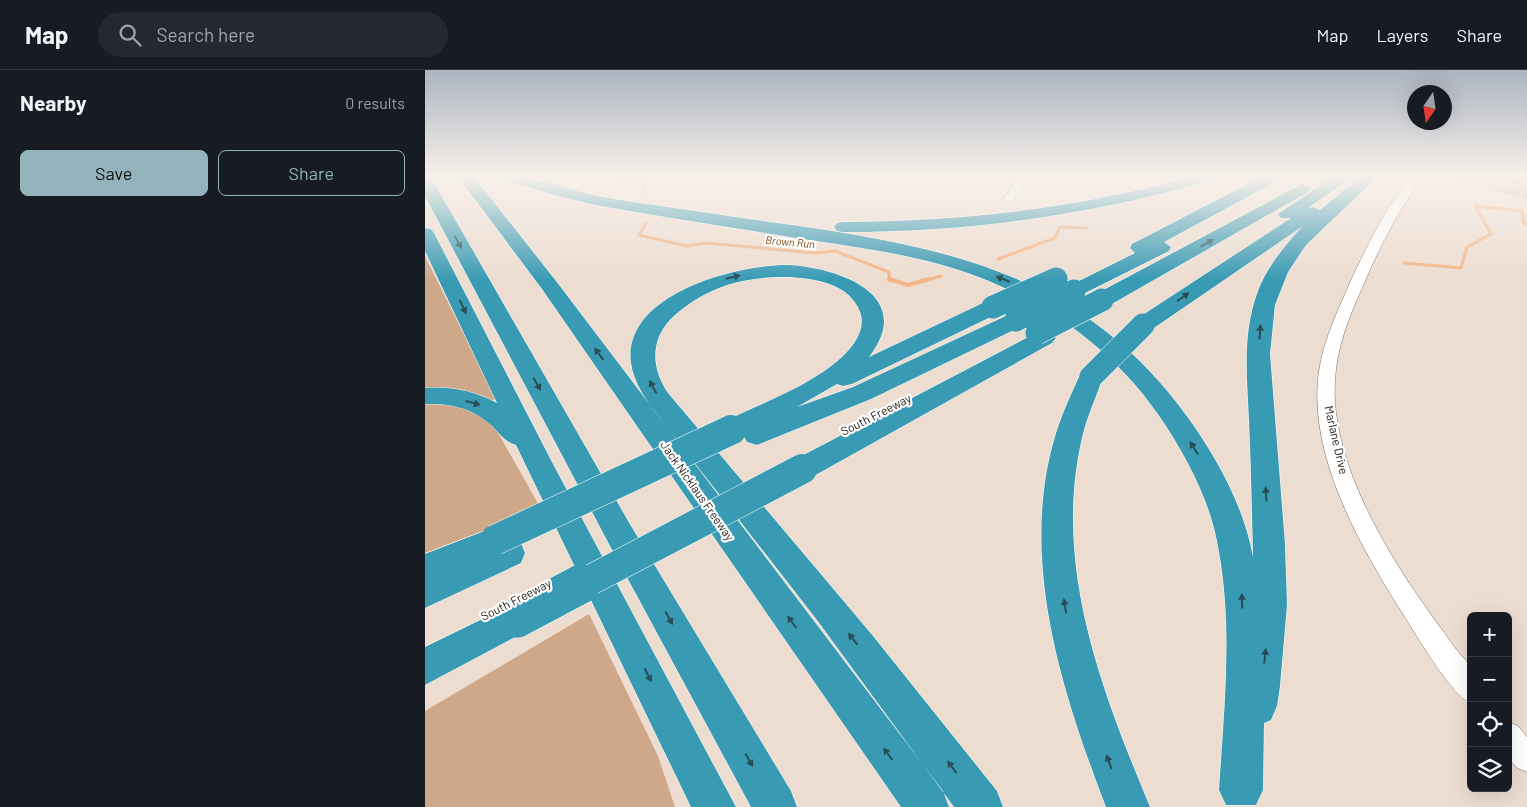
<!DOCTYPE html>
<html lang="en">
<head>
<meta charset="utf-8">
<style>
  :root { --surface:#171b24; --page:#242831; --text:#f1f3f6; --muted:#9ea1a6; --line:#363941; --accent:#93b3bc }
  body { margin:0; font-family:Barlow,sans-serif; background:var(--page); color:var(--text) }
  .controls { position:absolute; right:15px; bottom:15px; display:grid; overflow:hidden; border-radius:8px; box-shadow:0 5px 20px #0002 }
  .controls button { width:45px; height:45px; display:grid; place-items:center; padding:0; border:0; border-bottom:1px solid var(--line); background:var(--surface); color:var(--text); font:25px sans-serif }
  .compass { position:absolute; left:982px; top:15px; width:45px; height:45px; border-radius:50%; background:var(--surface); box-shadow:0 5px 20px #0002; rotate:193deg }
  .list { margin:0; padding:0; list-style:none }
  h2 { display:flex; justify-content:space-between; align-items:center; height:65px; margin:0; padding:0 20px; font-size:21px }
  h2 small { font-size:16px; font-weight:400; color:var(--muted) }
  .actions { display:flex; gap:10px; padding:15px 20px }
  .actions a { flex:1; padding:11px 0; border:1px solid var(--accent); border-radius:8px; text-align:center; font-size:18px; color:var(--accent) }
  .actions .main { background:var(--accent); color:#111 }
  .icon { flex:none; width:28px; height:28px; fill:none; stroke:currentColor; stroke-width:2; stroke-linecap:round; stroke-linejoin:round }
  .map { position:relative; flex:none; width:1102px; height:737px; overflow:hidden }
  header { display:flex; align-items:center; gap:30px; box-sizing:border-box; height:70px; padding:0 25px; background:var(--surface); border-bottom:1px solid var(--line) }
  header strong { font-size:24px }
  nav { display:flex; gap:28px; margin-inline-start:auto; font-size:18px }
  .search { width:350px; height:45px; background:var(--page); display:flex; align-items:center; gap:12px; box-sizing:border-box; padding:0 18px; border-radius:28px; color:var(--muted); font-size:19px }
  main { display:flex }
  aside { flex:1; background:var(--surface) }
  .map>svg:first-child { display:block }
  .green { fill:#cfa789 }
  .lines { fill:none; stroke-linecap:round; stroke-linejoin:round }
  .stream-far1 { stroke:#f3b586; stroke-width:3 }
  .stream { stroke:#f3b586; stroke-width:4 }
  .building { fill:#cfc0b4; stroke:#b7a89d }
  .minor-casing { stroke:#7c6e63; stroke-width:1 }
  .highway-casing { stroke:#fff; stroke-width:1 }
  .minor { fill:#fff; fill-rule:evenodd }
  .highway { fill:#389ab3; fill-rule:evenodd }
  .highway-bridge-far3-casing { stroke:#fff; stroke-width:19; stroke-linecap:butt }
  .highway-bridge-far2-casing { stroke:#fff; stroke-width:24; stroke-linecap:butt }
  .highway-bridge-far1-casing { stroke:#fff; stroke-width:31; stroke-linecap:butt }
  .highway-bridge-casing { stroke:#fff; stroke-width:40; stroke-linecap:butt }
  .highway-bridge-far3 { stroke:#389ab3; stroke-width:18 }
  .highway-bridge-far2 { stroke:#389ab3; stroke-width:23 }
  .highway-bridge-far1 { stroke:#389ab3; stroke-width:30 }
  .highway-bridge { stroke:#389ab3; stroke-width:39 }
  .oneway { fill:#294d55 }
  .labels { text-anchor:middle; stroke-width:4.5; stroke-linejoin:round; paint-order:stroke }
  .far-water-label { font-size:11px; font-style:italic; fill:#7f4710; stroke:#fff }
  .street-label { font-size:12px; fill:#1f1a16; stroke:#fff }
</style>
</head>
<body>
<header>
<strong>Map</strong>
<div class="search"><svg class="icon" aria-label="search" viewBox="0 0 24 24"><circle cx="10" cy="10" r="6"/><path d="M15 15l6 6"/></svg>Search here</div>
<nav><a>Map</a><a>Layers</a><a>Share</a></nav>
</header>
<main>
<aside>
<h2>Nearby<small>0 results</small></h2>
<ul class="list">
</ul>
<div class="actions"><a class="main">Save</a><a>Share</a></div>
</aside>
<div class="map">
<svg width="1102" height="737" viewBox="0 0 1102 737">
  <rect width="100%" height="100%" fill="#edddd1"/>
  <path class="green" d="M0 186 71 329 66 331 0 321Z
    M0 333 41 335 67 352 115 437 0 489Z
    M164 544 233 686 250 737H0V641Z"/>
  <g class="lines">
    <path class="stream-far1" d="M184 107 202 113 220 114 217 123
      M221 153 214 165 261 176 281 173 390 183 410 181 464 202V210L466 211
      M573 189 630 168 635 157 662 158
      M979 193 1036 198 1042 177 1066 164 1050 136 1097 141 1099 153 1102 154
      M499 211 516 206"/>
    <path class="stream" d="M464 209 483 215 504 209"/>
  </g>
  <path class="building" d="M1036 107H1069L1102 115V128L1036 111Z"/>
  <g class="lines">
    <g class="minor-casing">
      <path id="minor" d="M595 107H606L588 131H580L578 129Z
        M986 107H997C974 140 957 172 941 209 928 238 915 267 911 299 901 374 948 459 988 519 1002 539 1016 559 1030 578 1034 584 1044 592 1046 599 1048 609 1046 623 1046 633 1026 625 991 564 978 544 935 476 882 384 894 301 899 268 914 238 927 208 944 172 961 137 986 107Z
        M1086 107H1102V112L1087 109Z
        M1083 652 1093 656 1102 667V702L1092 698 1083 688Z"/>
    </g>
    <g class="highway-casing">
      <path id="highway" d="M0 107 6 108 8 111 206 456 366 721 372 737H326L184 474 0 126Z
        M33 107H49L131 211 518 721 524 737H476L117 219Z
        M80 107C110 106 139 118 168 125 202 132 237 136 271 141 463 171 640 175 764 349 793 390 819 437 828 487 827 442 826 396 824 350 822 307 817 263 833 221 842 197 860 175 878 156L726 260 718 262 710 260 707 255 710 250 866 148H856L853 144 908 107H927L883 138 888 137 895 140 935 107H952L881 175 863 202 850 235 845 284 860 474 862 535 855 616 852 636 846 650 839 653 838 720 831 735H801L794 720C799 641 808 560 794 482 787 436 766 395 741 356 688 274 605 218 510 193 465 181 417 175 371 168 304 157 237 147 170 135L125 124 82 110Z
        M765 107H790L788 110C666 145 544 162 418 162L412 161 409 157 412 153 418 152C536 151 651 139 765 107Z
        M836 107H856L854 110 739 172 746 177 744 181 656 225 649 227 642 225 639 221 642 217 710 183 705 178 707 174Z
        M877 114 883 116 885 119 883 122 685 235 677 236 669 235 666 230 669 225Z
        M0 158 6 159 9 163 129 396 311 737H266L91 375C80 372 75 364 67 356 48 338 25 333 0 334V318C26 316 49 321 72 333L0 181Z
        M364 195C414 198 492 225 444 287L560 232 568 231 576 232 579 237 576 242 427 314 418 316 412 314 372 337 428 317 583 245 591 243 599 245 602 250 599 255 446 329 332 375 322 372 318 365 306 369 296 367 292 360 296 353C335 334 391 314 421 283 431 272 441 257 435 242 421 201 347 204 313 212 290 217 267 230 250 245 225 267 225 297 243 323L448 566 572 721 578 737H529L392 550 234 347C222 331 209 314 206 293 197 224 313 194 364 195Z
        M619 261 627 263 631 268 627 273 387 407 377 410 367 407 363 399 367 391 611 263Z
        M666 299 675 301 678 307C672 325 664 342 659 360 625 490 676 619 725 737H681C636 619 592 486 632 360 638 342 646 324 654 307L657 301Z
        M70 457 81 461 86 470 96 473 100 483 96 493 0 538V484Z
        M92 532 105 537 110 548 105 559 0 615V577Z"/>
    </g>
    <use href="#minor" class="minor"/>
    <use href="#highway" class="highway"/>
    <g class="highway-bridge-far3-casing">
      <path id="highway-bridge-far3" d="M628 211 632 209"/>
    </g>
    <g class="highway-bridge-far2-casing">
      <path id="highway-bridge-far2" d="M568 237 631 209
        M591 250 649 221
        M612 263 677 230
        M666 307 718 255"/>
    </g>
    <g class="highway-bridge-far1-casing">
      <path id="highway-bridge-far1" d="M70 470 306 360
        M154 516 377 399"/>
    </g>
    <g class="highway-bridge-casing">
      <path id="highway-bridge" d="M92 548 156 514"/>
    </g>
    <use href="#highway-bridge-far3" class="highway-bridge-far3"/>
    <use href="#highway-bridge-far2" class="highway-bridge-far2"/>
    <use href="#highway-bridge-far1" class="highway-bridge-far1"/>
    <use href="#highway-bridge" class="highway-bridge"/>
  </g>
  <defs><path id="oneway-solid" d="M-6-.8H1V-3.2L6.5 0L1 3.2V.8H-6Z" transform="scale(1.25)"/></defs>
  <g class="oneway">
    <use href="#oneway-solid" transform="translate(33 172) rotate(61)"/>
    <use href="#oneway-solid" transform="translate(782 173) rotate(-30)"/>
    <use href="#oneway-solid" transform="translate(308 207) rotate(-13)"/>
    <use href="#oneway-solid" transform="translate(578 209) rotate(-158)"/>
    <use href="#oneway-solid" transform="translate(758 227) rotate(-35)"/>
    <use href="#oneway-solid" transform="translate(38 237) rotate(64)"/>
    <use href="#oneway-solid" transform="translate(835 262) rotate(-87)"/>
    <use href="#oneway-solid" transform="translate(174 284) rotate(-126)"/>
    <use href="#oneway-solid" transform="translate(112 314) rotate(61)"/>
    <use href="#oneway-solid" transform="translate(228 317) rotate(-118)"/>
    <use href="#oneway-solid" transform="translate(48 333) rotate(16)"/>
    <use href="#oneway-solid" transform="translate(769 378) rotate(-122)"/>
    <use href="#oneway-solid" transform="translate(841 424) rotate(-93)"/>
    <use href="#oneway-solid" transform="translate(817 531) rotate(-92)"/>
    <use href="#oneway-solid" transform="translate(640 536) rotate(-99)"/>
    <use href="#oneway-solid" transform="translate(244 548) rotate(61)"/>
    <use href="#oneway-solid" transform="translate(367 552) rotate(-126)"/>
    <use href="#oneway-solid" transform="translate(428 569) rotate(-128)"/>
    <use href="#oneway-solid" transform="translate(840 586) rotate(-84)"/>
    <use href="#oneway-solid" transform="translate(223 605) rotate(63)"/>
    <use href="#oneway-solid" transform="translate(463 684) rotate(-126)"/>
    <use href="#oneway-solid" transform="translate(324 690) rotate(61)"/>
    <use href="#oneway-solid" transform="translate(684 692) rotate(-110)"/>
    <use href="#oneway-solid" transform="translate(527 697) rotate(-126)"/>
  </g>
  <linearGradient id="sky" x2="0" y2="1"><stop stop-color="#acb4c1"/><stop offset="0.51" stop-color="#f7f0ea"/><stop offset="1" stop-color="#f7f0ea" stop-opacity="0"/></linearGradient>
  <rect width="1102" height="210" fill="url(#sky)"/>
  <g class="labels">
    <g class="far-water-label">
      <text transform="translate(365 172) rotate(5)" y="4">Brown Run</text>
    </g>
    <g class="street-label">
      <text transform="translate(451 345) rotate(-27)" y="4">South Freeway</text>
      <text transform="translate(911 370) rotate(77)" y="4">Marlane Drive</text>
      <text transform="translate(272 421) rotate(55)" y="4">Jack Nicklaus Freeway</text>
      <text transform="translate(91 530) rotate(-27)" y="4">South Freeway</text>
    </g>
  </g>
</svg>
<div class="controls">
<button>+</button>
<button>−</button>
<button><svg class="icon" aria-label="locate" viewBox="0 0 24 24"><circle cx="12" cy="12" r="6"/><path d="M12 2v4M12 18v4M2 12h4M18 12h4"/></svg></button>
<button><svg class="icon" aria-label="layers" viewBox="0 0 24 24"><path d="M12 4l9 5-9 5-9-5zM3 14l9 5 9-5"/></svg></button>
</div>
<svg class="compass" viewBox="-18 -18 36 36"><path d="M0-13l5 13h-10z" fill="#e53935"/><path d="M0 13l5-13h-10z" fill="#9ea1a6"/></svg>
</div>
</main>
</body>
</html>
